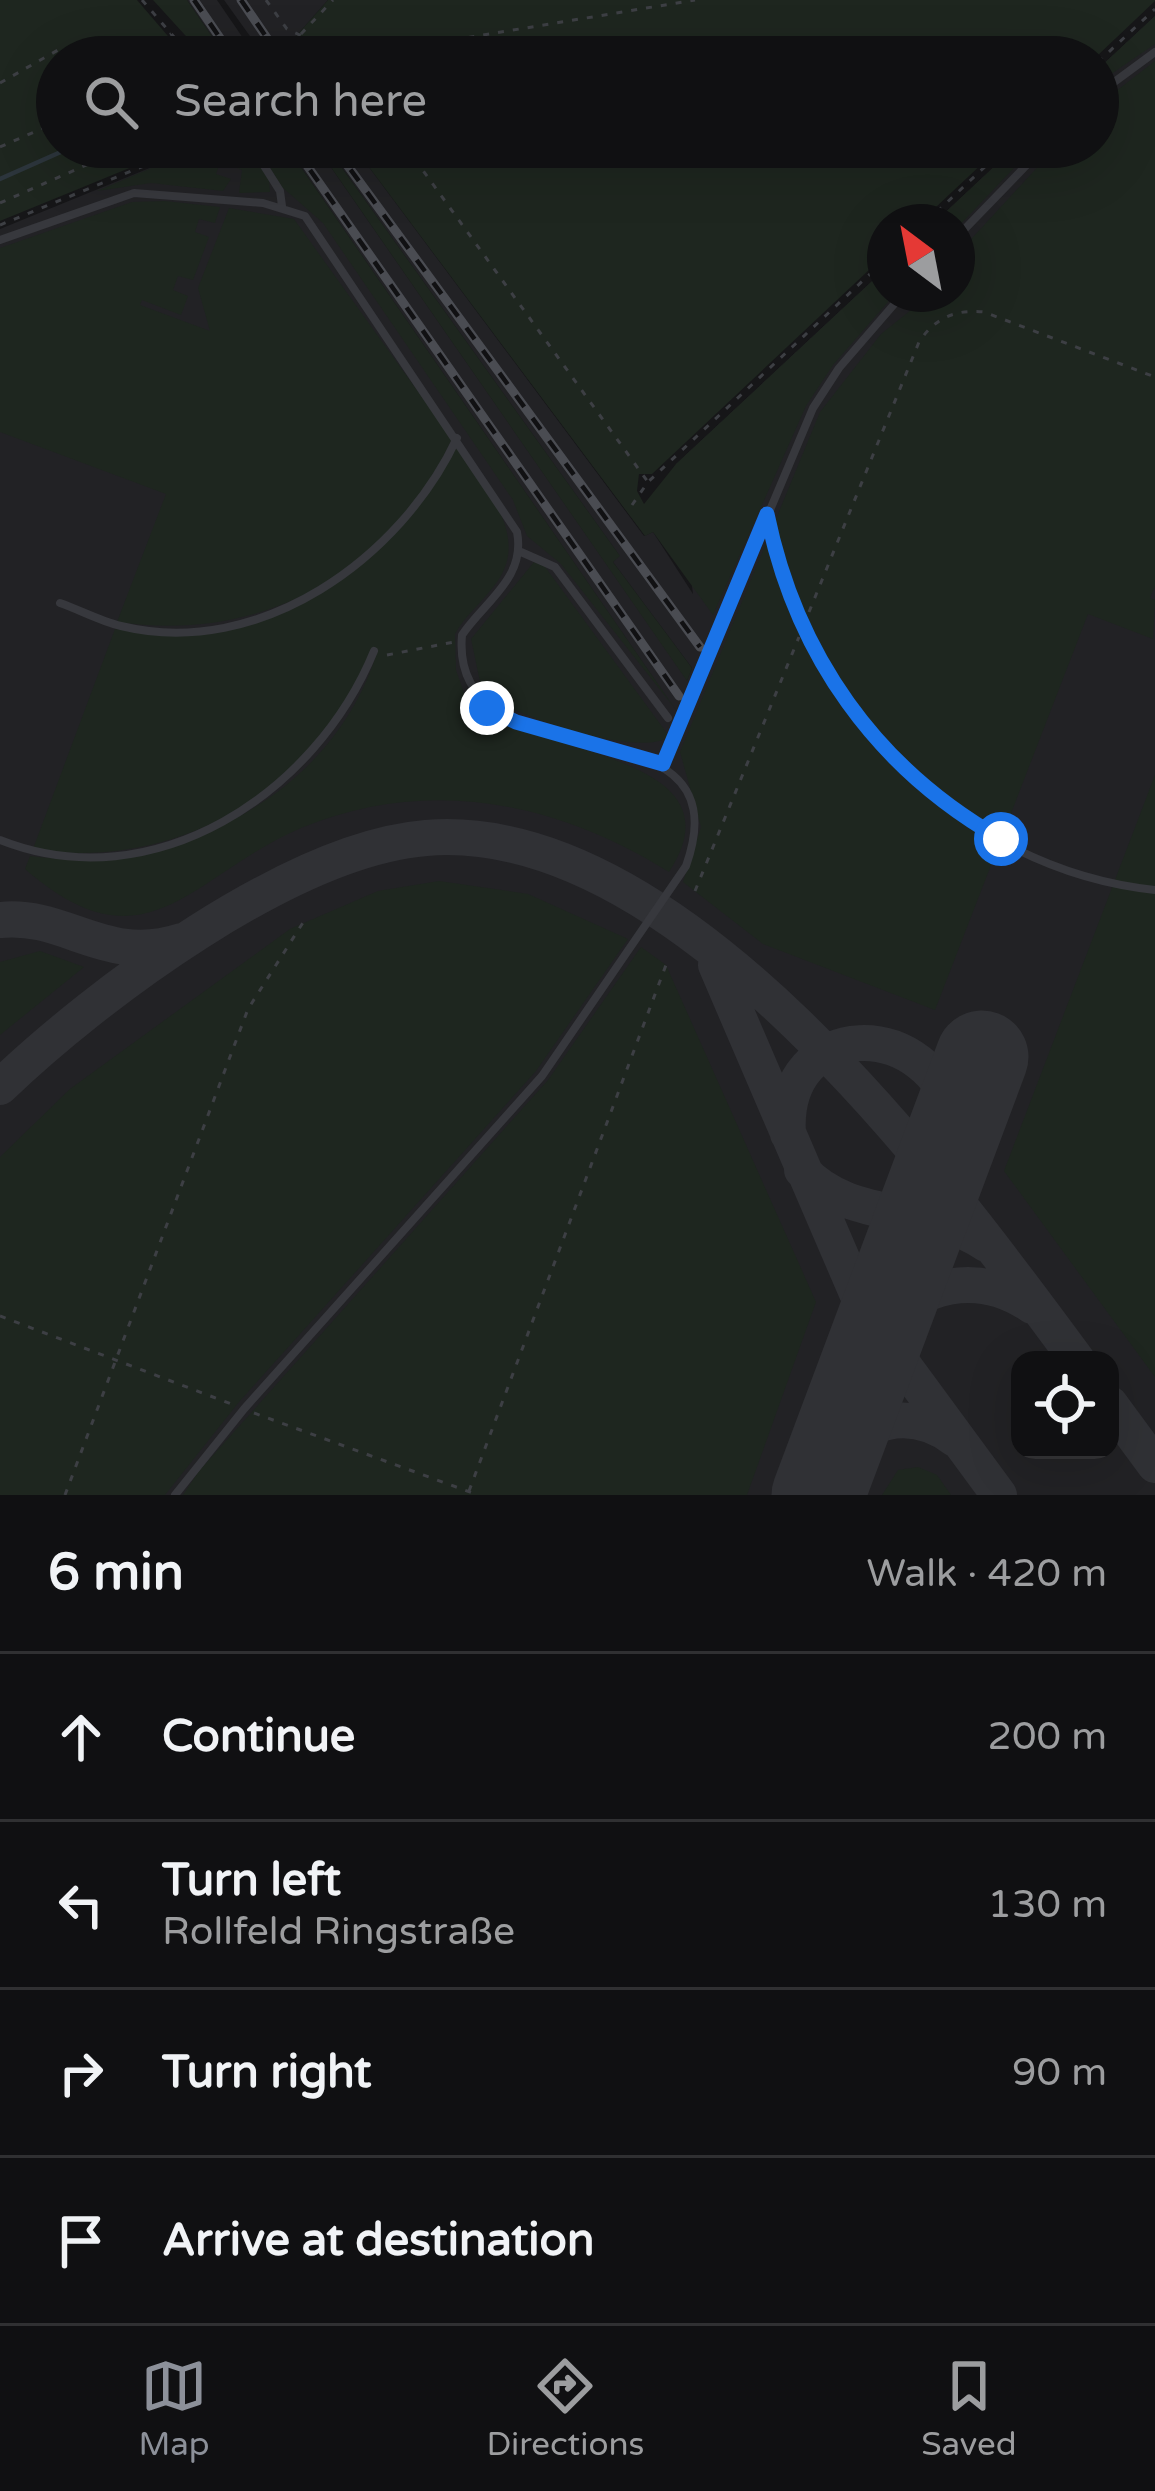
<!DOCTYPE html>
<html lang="en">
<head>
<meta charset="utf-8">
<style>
  :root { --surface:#101012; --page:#19191b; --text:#f1f3f6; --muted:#9c9d9f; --line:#303032; --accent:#8c9099 }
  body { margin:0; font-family:"Varela Round",sans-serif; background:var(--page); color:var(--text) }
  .controls { position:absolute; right:36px; bottom:36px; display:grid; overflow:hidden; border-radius:24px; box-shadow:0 12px 48px #0002 }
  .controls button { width:108px; height:108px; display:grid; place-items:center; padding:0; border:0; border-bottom:3px solid var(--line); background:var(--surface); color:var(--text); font:60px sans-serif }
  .compass { position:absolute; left:867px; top:204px; width:108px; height:108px; border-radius:50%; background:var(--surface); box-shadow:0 12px 48px #0002; rotate:328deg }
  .stop { position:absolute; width:36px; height:36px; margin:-27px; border:9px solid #1a73e8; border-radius:50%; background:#fff }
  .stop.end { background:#1a73e8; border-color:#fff; box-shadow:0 3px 12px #0008 }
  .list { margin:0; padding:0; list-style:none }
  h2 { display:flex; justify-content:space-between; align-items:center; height:156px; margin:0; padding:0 48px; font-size:51px }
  h2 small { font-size:39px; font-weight:400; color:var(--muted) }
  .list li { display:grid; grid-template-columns:78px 1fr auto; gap:36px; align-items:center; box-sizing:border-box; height:168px; padding:0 48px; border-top:3px solid var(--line) }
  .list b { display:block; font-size:45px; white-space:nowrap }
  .list p { margin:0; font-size:39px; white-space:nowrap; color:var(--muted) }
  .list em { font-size:39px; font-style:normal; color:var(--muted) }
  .icon { flex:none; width:66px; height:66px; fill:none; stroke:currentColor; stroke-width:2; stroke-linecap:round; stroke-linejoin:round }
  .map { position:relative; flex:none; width:1155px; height:1495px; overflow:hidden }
  .search { position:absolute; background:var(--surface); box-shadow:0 12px 48px #0002; left:36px; right:36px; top:36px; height:132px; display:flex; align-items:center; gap:30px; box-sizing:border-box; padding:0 42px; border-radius:66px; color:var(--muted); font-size:45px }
  .sheet { height:828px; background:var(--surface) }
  nav { display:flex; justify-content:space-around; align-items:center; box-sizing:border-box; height:168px; border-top:3px solid var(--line); background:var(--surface); font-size:33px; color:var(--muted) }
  nav a { display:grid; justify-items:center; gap:6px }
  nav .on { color:var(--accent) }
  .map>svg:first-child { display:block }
  .built { fill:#222225; fill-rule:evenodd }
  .green { fill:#1e261f }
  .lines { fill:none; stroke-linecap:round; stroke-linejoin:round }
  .stream { stroke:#2c353c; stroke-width:4.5 }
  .taxiway { stroke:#303135; stroke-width:36 }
  .runway { stroke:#303135; stroke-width:93 }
  .path { stroke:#3d3f44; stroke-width:3; stroke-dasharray:6 9; stroke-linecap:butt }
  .service { stroke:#37383d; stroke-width:8 }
  .rail-casing { stroke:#4a4c52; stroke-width:9 }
  .rail { stroke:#111113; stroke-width:4.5; stroke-dasharray:14; stroke-linecap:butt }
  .route { stroke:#1a73e8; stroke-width:15 }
</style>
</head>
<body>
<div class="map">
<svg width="1155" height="1495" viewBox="0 0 1155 1495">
  <rect width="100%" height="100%" fill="#161618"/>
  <path class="built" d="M187 0H217L256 57H226Z
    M224 0H328L283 51 286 57H265Z
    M1155 16V1495H0V229L201 147H274L659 686 287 147H317L687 680 692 668 613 562 619 555 327 147H354L644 536 653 532 693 594 676 464 885 269V294H957V222H935L1015 147H1098V69ZM1020 1360H1110V1450H1020Z"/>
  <path class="green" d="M0 0H137L186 57H57V147H181L0 221Z
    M153 0H187L226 57H205Z
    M328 0H1155V1L1096 57H286L282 52Z
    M1155 16V44L1098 83V69Z
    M1155 61V586L1150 598 1155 600 1153 639 1088 614 935 1010 763 944 683 882 701 827 680 752 820 412 881 334 931 294H957L962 249 1056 147H1098V105Z
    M201 147H247L269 180 270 192 239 193 242 170 221 161 216 174 231 179 223 191 151 183 97 191Z
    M257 147H287L676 710 561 564 527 536 513 500 323 223 282 187Z
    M317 147H327L620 556 613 562 692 668 687 681Z
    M354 147H1000L920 222H885V255L652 474H639L637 491 644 504 676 464 885 269V294H895L833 365 806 406 713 615 653 532 645 536Z
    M1015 147H1034L957 228V222H935Z
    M165 201 220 207 215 223 199 219 195 232 209 237 193 280 178 276 173 290 188 296 181 315 142 300 140 305 210 331 198 288 229 208 294 219 452 439C389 573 264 643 117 622L166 494 0 432V248L132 202Z
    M456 445C482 483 531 535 497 582 484 601 466 614 455 634L456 670 468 704C521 753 748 751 669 872 557 802 428 775 301 828 191 875 147 975 25 869L30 856C176 874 334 797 378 649L373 648C361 672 350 700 334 722 266 817 148 868 33 849L115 629C262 646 390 576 456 445Z
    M534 562 543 564 669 736C642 760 508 715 482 691L471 639Z
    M1155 775V1377L1004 1171Z
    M439 881 528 894 628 939 536 1071 239 1402 165 1495H0V1157L70 1089 290 929 378 891Z
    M641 947 666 965 816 1302 747 1495H183L199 1471 548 1080Z
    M40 951 84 967 0 1035V962Z
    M918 1467 937 1475 951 1495H882L898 1470Z"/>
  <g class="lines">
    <path class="stream" d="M0 179 72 147"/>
    <path class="taxiway" d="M0 920C67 913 104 966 182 941
      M716 965 856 1291 880 1333 999 1495
      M0 1087C97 994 291 849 426 838 678 817 944 1179 1077 1360
      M788 1134C780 1017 930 1012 958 1124
      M802 1170C849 1223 928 1204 986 1244
      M880 1333C917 1281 980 1270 1032 1306
      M1110 1404 1155 1465
      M830 1462C860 1419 911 1406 955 1439"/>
    <path class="runway" d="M818 1495 982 1057"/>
    <path class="path" d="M142 0 180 44
      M266 0 287 29 346 57
      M301 34 333 0
      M162 57 177 41
      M350 57 695 0
      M1098 62 1155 9
      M0 83 58 50 151 41 171 34
      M0 147 57 122
      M406 147 648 482
      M0 203 118 151 141 158 175 147
      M926 222 1006 147
      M0 225 190 147
      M632 505 648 482 885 260
      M809 612 919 342C935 318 955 309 984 312L1155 377
      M387 655 454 642
      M695 891 799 637
      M0 1316 234 1405
      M254 1413 478 1495
      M469 1491 666 965
      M65 1495 248 1009 304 921"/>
    <path class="service" d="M188 54 191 57
      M1098 94 1155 52
      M252 147 280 191 282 206
      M957 237 1044 147
      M0 240 134 193 263 203 305 216 517 532C526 578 485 601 462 635 448 792 749 689 686 866L542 1076 244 1409 175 1495
      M767 514C804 704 957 869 1155 890
      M521 552 555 567 668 718
      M60 603C80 610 100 621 121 626 260 660 401 558 457 438
      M663 764 813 408 839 368 903 294
      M0 840C154 901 316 793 374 651"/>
    <g class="rail-casing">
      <path id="rail" d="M194 0 233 57
        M241 0 280 57
        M294 147 679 696
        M334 147 700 647"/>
    </g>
    <use href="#rail" class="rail"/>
  </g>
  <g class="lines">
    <path class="route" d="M487 708 516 722 663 764 767 514C796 655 876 768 1001 839"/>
  </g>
</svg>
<div class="controls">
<button><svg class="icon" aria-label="locate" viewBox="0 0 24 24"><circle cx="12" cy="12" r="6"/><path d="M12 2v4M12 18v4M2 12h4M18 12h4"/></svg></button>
</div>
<svg class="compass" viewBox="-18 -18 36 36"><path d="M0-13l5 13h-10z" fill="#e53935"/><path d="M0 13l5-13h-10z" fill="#9c9d9f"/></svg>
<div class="stop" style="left:1001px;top:839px"></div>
<div class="stop end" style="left:487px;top:708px"></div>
<div class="search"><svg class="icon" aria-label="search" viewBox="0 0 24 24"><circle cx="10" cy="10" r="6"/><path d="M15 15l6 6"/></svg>Search here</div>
</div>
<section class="sheet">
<h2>6 min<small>Walk · 420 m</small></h2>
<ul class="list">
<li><svg class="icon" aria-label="ahead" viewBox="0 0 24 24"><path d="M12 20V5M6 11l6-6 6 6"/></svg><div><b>Continue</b></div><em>200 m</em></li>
<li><svg class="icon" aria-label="left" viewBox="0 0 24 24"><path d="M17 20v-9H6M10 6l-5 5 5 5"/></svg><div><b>Turn left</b><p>Rollfeld Ringstraße</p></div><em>130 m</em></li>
<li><svg class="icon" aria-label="right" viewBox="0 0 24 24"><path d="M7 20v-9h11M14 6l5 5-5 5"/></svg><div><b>Turn right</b></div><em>90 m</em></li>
<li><svg class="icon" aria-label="arrive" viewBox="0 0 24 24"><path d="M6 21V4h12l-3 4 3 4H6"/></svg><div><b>Arrive at destination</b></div></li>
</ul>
</section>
<nav>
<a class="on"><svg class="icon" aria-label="map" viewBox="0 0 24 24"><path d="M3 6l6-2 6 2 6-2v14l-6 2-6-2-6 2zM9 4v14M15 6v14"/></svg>Map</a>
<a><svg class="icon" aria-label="directions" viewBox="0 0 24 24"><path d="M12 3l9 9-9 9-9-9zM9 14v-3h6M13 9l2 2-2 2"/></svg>Directions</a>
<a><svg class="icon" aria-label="saved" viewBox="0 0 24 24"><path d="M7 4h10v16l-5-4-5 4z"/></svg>Saved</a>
</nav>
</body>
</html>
